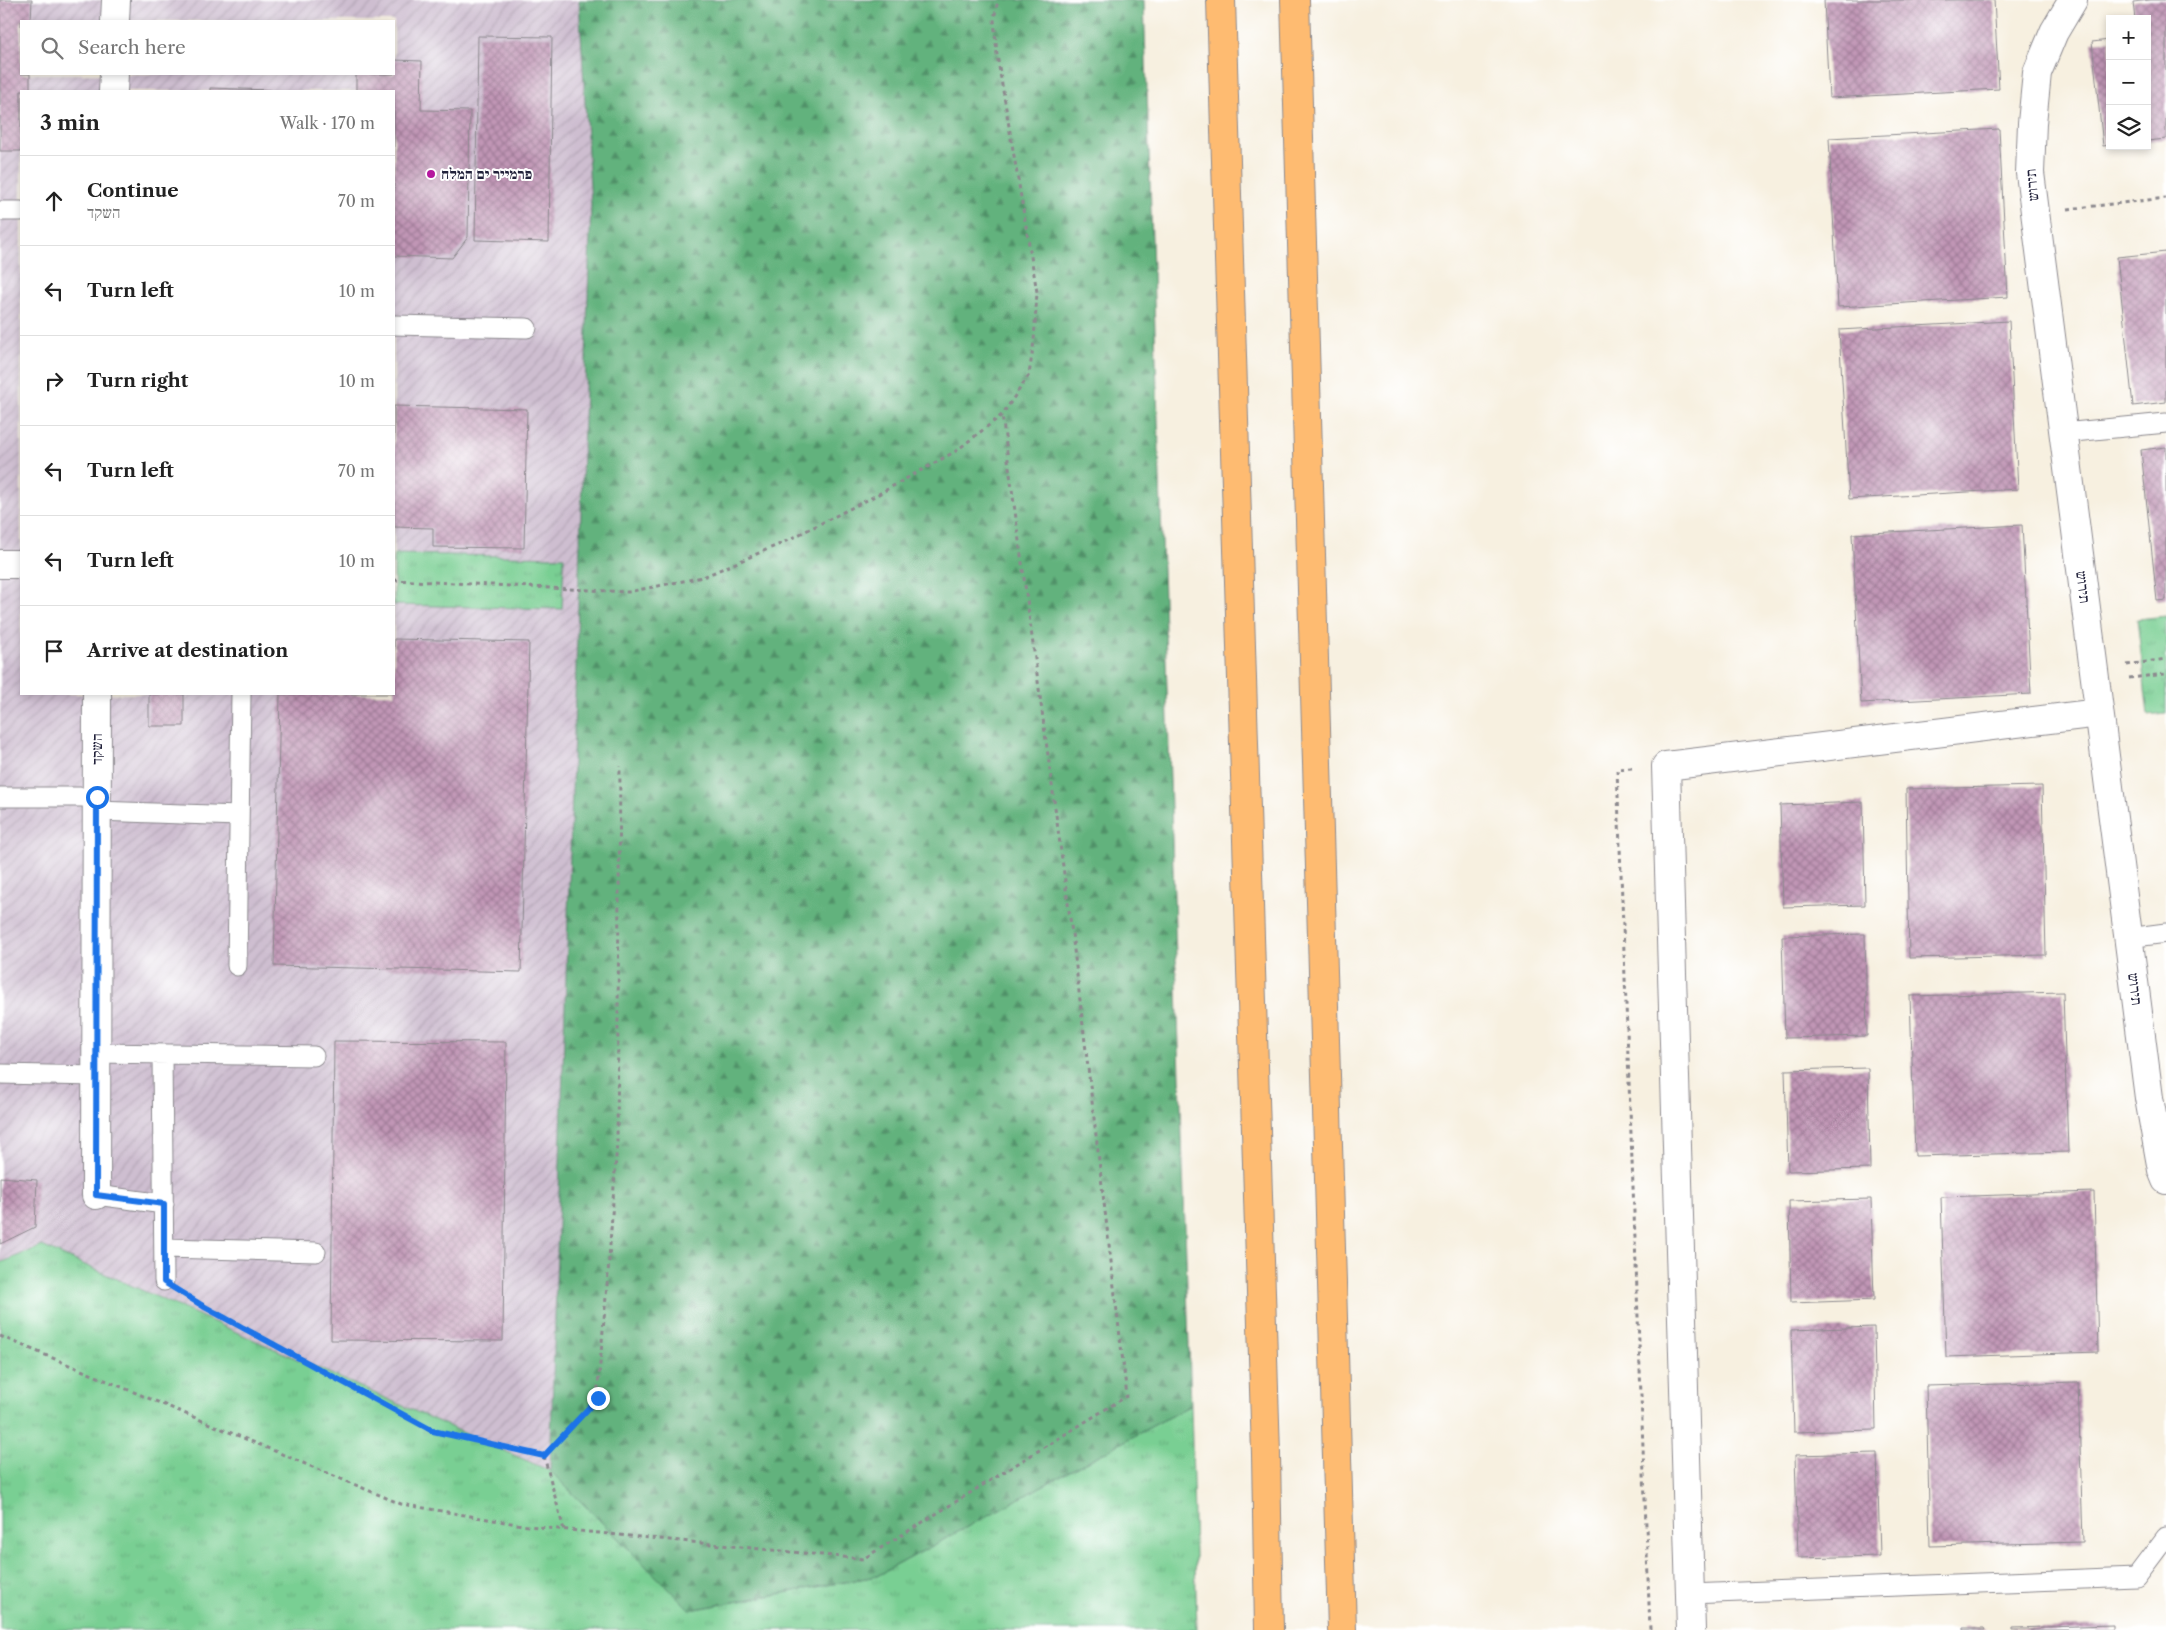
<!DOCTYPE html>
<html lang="en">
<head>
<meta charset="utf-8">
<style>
  :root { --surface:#fff; --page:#f6f6f6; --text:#222; --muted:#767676; --line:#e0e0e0 }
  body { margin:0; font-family:"Libre Caslon Text","Frank Ruhl Libre",serif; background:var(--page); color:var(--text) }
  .controls { position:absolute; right:15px; top:15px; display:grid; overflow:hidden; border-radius:0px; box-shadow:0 2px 8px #0003 }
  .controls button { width:45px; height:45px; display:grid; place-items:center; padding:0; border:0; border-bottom:1px solid var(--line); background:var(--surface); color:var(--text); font:25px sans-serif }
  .stop { position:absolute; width:15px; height:15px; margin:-11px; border:4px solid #1a73e8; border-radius:50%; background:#fff }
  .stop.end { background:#1a73e8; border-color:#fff; box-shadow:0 1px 5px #0008 }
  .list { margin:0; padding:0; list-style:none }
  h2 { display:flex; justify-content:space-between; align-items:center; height:65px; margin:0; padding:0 20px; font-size:21px }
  h2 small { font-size:16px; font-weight:400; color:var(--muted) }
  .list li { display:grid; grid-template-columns:32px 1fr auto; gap:15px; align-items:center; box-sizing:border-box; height:90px; padding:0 20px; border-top:1px solid var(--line) }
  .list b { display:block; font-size:19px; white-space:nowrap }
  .list p { margin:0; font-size:16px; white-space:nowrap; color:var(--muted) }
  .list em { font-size:16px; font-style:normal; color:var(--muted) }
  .icon { flex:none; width:28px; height:28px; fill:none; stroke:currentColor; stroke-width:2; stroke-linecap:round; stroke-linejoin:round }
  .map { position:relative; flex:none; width:2166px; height:1630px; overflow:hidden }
  .search { position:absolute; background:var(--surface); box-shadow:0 2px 8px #0003; left:20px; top:20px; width:375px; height:55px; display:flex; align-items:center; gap:12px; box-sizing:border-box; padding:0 18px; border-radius:0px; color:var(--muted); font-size:19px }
  .panel { position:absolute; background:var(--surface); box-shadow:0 2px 8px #0003; left:20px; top:90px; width:375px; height:605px; border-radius:0px }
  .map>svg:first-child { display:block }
  .industrial { fill:url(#industrial-furrows); fill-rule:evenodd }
  .grass { fill:url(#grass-tufts); stroke:#4e7867 }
  .forest { fill:url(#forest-firs); stroke:#426a5c }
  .building { fill:url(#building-cross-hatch) }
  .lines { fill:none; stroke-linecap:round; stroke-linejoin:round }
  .service-casing { stroke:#8c898e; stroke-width:21 }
  .minor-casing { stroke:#8c898e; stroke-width:30 }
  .primary-casing { stroke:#8c898e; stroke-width:30 }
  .path { stroke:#8c898e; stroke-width:3; stroke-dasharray:4 4; stroke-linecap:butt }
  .service { stroke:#fff; stroke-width:19 }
  .minor { stroke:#fff; stroke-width:28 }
  .primary { stroke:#febb71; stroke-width:28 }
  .route { stroke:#1a73e8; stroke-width:6 }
  .poi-dot { fill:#b5179e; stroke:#fff; stroke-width:2 }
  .labels { text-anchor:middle; stroke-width:4; stroke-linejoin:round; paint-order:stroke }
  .poi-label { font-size:15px; font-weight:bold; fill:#22223b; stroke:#fff; text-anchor:start }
  .street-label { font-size:15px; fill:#22223b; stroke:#fff }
</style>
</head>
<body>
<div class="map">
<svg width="2166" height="1630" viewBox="0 0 2166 1630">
  <defs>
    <pattern id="industrial-furrows" width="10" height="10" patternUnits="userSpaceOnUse" patternTransform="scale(1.25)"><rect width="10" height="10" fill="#cebed0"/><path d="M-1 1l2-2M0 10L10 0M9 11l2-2" fill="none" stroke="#b1a3b4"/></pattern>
    <pattern id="grass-tufts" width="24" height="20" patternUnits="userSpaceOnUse" patternTransform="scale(1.25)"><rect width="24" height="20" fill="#79cf93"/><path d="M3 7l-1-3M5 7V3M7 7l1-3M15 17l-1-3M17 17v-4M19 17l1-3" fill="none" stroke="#68b180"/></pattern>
    <pattern id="forest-firs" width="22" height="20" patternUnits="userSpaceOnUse" patternTransform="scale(1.25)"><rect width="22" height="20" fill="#62b27d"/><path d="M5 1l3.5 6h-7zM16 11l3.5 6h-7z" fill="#509068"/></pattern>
    <pattern id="building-cross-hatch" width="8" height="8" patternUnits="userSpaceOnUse" patternTransform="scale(1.25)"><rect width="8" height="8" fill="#c196b6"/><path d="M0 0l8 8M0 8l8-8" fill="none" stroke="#9c7a95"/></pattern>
  </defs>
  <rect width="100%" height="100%" fill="#fff"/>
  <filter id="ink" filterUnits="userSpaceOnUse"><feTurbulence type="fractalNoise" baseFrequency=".02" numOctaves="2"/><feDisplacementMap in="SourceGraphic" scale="10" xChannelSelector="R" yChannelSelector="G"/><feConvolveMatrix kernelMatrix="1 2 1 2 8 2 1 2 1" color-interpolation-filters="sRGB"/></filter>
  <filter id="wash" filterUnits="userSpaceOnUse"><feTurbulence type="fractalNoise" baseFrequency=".0096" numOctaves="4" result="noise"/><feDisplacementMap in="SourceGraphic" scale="20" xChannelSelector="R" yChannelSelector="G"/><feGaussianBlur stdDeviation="1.12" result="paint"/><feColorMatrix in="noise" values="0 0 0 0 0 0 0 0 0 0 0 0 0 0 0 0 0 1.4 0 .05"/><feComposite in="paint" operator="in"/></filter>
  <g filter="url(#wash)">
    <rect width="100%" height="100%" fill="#f7f0e0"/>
    <path class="industrial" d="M0 0H579L591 204 550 1471 42 1246 0 1263ZM21 21H394V74H21ZM21 91H394V694H21Z"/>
    <path class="grass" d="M394 554 564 557 562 609 394 605Z
      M2166 616V713L2148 715 2137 619Z
      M42 1246 550 1471 691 1610 877 1576 1191 1405 1197 1630H0V1263Z"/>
    <path class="forest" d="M579 0H1144L1191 1405 877 1576 690 1610 550 1471 591 204Z"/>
    <g id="blocks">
      <path class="building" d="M0 0H32L31 21H21V74H30V91H21V151H0Z
        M1824 0H1994L1999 89 1829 98Z
        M2151 0H2166V139L2147 141V19H2135L2133 2Z
        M478 36 552 37 549 242 475 240Z
        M2110 40V145L2103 146 2092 42Z
        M394 60 422 61 421 110 470 111 468 237 452 258 394 256V91H356V74H394Z
        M210 88 271 90V91H210Z
        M1999 129 2008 297 1838 307 1829 138Z
        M2166 252V402L2133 406 2117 257Z
        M2009 321 2018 489 1849 499 1839 330Z
        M394 406 527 409 524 548 433 547V528L394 527Z
        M2166 447V600L2157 601 2141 450Z
        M2022 525 2031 694 1861 703 1852 534Z
        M394 639 529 642 521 972 274 966 280 694H394Z
        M149 694H184V726H149Z
        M2042 786 2046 955 1909 958 1906 789Z
        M1863 802 1865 905 1783 907 1780 805Z
        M1865 934 1867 1036 1785 1038 1782 936Z
        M2063 992 2068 1152 1915 1156 1910 996Z
        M334 1041 506 1042 503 1341 331 1340Z
        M1868 1068 1870 1169 1788 1171 1785 1070Z
        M0 1177 37 1180 35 1227 0 1244Z
        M2094 1192 2098 1352 1946 1357 1941 1197Z
        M1871 1199 1874 1300 1791 1303 1789 1201Z
        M1874 1327 1876 1430 1794 1432 1791 1330Z
        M2078 1382 2083 1542 1930 1546 1926 1386Z
        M1877 1453 1880 1556 1798 1558 1795 1455Z
        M2112 1625V1630H2013V1628Z
        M1963 1628H1984L1985 1630H1963Z"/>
    </g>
  </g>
  <g filter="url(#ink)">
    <use href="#blocks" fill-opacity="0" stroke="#8c898e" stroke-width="1"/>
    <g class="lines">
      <g class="service-casing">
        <path id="service" d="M0 211H21
          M394 325 527 328
          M2063 433 2166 423
          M0 797H97
          M97 811 239 816
          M2128 938 2166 933
          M237 966 241 694
          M96 1053 314 1056
          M162 1054 164 1281
          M0 1074 96 1076
          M96 1195 164 1204
          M164 1248 316 1252
          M1689 1594 2136 1577 2166 1537"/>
      </g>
      <g class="minor-casing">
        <path id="minor" d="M2073 0 2054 32 2037 73 2032 123 2030 173 2149 1098 2162 1170 2166 1180
          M115 21 116 0
          M113 91 114 74
          M0 564H21
          M96 1195 97 694
          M1691 1630 1666 766 2099 713"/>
      </g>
      <g class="primary-casing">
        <path id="primary" d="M1221 0 1266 1454 1269 1630
          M1295 0 1342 1630"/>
      </g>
      <path class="path" d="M2068 209 2166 198
        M394 580 628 592 703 577 780 544 875 496 956 451 1002 415 1029 375 1034 341 1037 292 997 55 994 19 998 0
        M2127 665 2166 659
        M2129 678 2166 674
        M1632 768 1617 769 1650 1630
        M188 1297 433 1431 544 1456 597 1398 608 1274 617 1142 620 766
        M0 1336 401 1504 528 1526 863 1559 1127 1396 1072 933 1002 415
        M544 1456 564 1530"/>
      <use href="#service" class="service"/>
      <use href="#minor" class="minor"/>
      <use href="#primary" class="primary"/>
    </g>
  </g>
  <g class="lines" filter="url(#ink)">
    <path class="route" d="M97 797 96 1195 164 1204V1282L203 1306 433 1431 544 1456 598 1398"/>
  </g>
  <circle class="poi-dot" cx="431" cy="174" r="5"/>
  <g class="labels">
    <g class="poi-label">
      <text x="441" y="179">פרמייר ים המלח</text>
    </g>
    <g class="street-label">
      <text transform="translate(2032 185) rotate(-95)" y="5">תירוש</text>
      <text transform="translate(2083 587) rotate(83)" y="5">תירוש</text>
      <text transform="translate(97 749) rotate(-90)" y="5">השקד</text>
      <text transform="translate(2135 989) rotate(83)" y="5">תירוש</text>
    </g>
  </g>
</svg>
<div class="controls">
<button>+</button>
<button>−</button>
<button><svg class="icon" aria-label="layers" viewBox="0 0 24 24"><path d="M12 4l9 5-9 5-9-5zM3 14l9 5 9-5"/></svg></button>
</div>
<div class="stop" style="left:97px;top:797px"></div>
<div class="stop end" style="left:598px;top:1398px"></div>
<div class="search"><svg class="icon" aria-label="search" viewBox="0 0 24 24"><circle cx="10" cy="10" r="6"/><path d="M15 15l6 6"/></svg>Search here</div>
<section class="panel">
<h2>3 min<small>Walk · 170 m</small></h2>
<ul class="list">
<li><svg class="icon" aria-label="ahead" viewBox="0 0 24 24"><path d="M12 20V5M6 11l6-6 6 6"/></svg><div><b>Continue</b><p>השקד</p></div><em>70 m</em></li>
<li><svg class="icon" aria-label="left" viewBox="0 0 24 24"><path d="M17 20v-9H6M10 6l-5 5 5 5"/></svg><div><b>Turn left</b></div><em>10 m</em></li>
<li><svg class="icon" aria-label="right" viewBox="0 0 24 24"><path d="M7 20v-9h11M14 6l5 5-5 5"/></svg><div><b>Turn right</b></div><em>10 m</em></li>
<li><svg class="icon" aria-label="left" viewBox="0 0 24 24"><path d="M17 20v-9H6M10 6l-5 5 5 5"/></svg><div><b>Turn left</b></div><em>70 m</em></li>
<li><svg class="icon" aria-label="left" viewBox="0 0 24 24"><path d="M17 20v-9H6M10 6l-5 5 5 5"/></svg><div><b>Turn left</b></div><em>10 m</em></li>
<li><svg class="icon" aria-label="arrive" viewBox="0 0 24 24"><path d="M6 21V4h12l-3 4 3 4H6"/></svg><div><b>Arrive at destination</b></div></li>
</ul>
</section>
</div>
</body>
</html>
